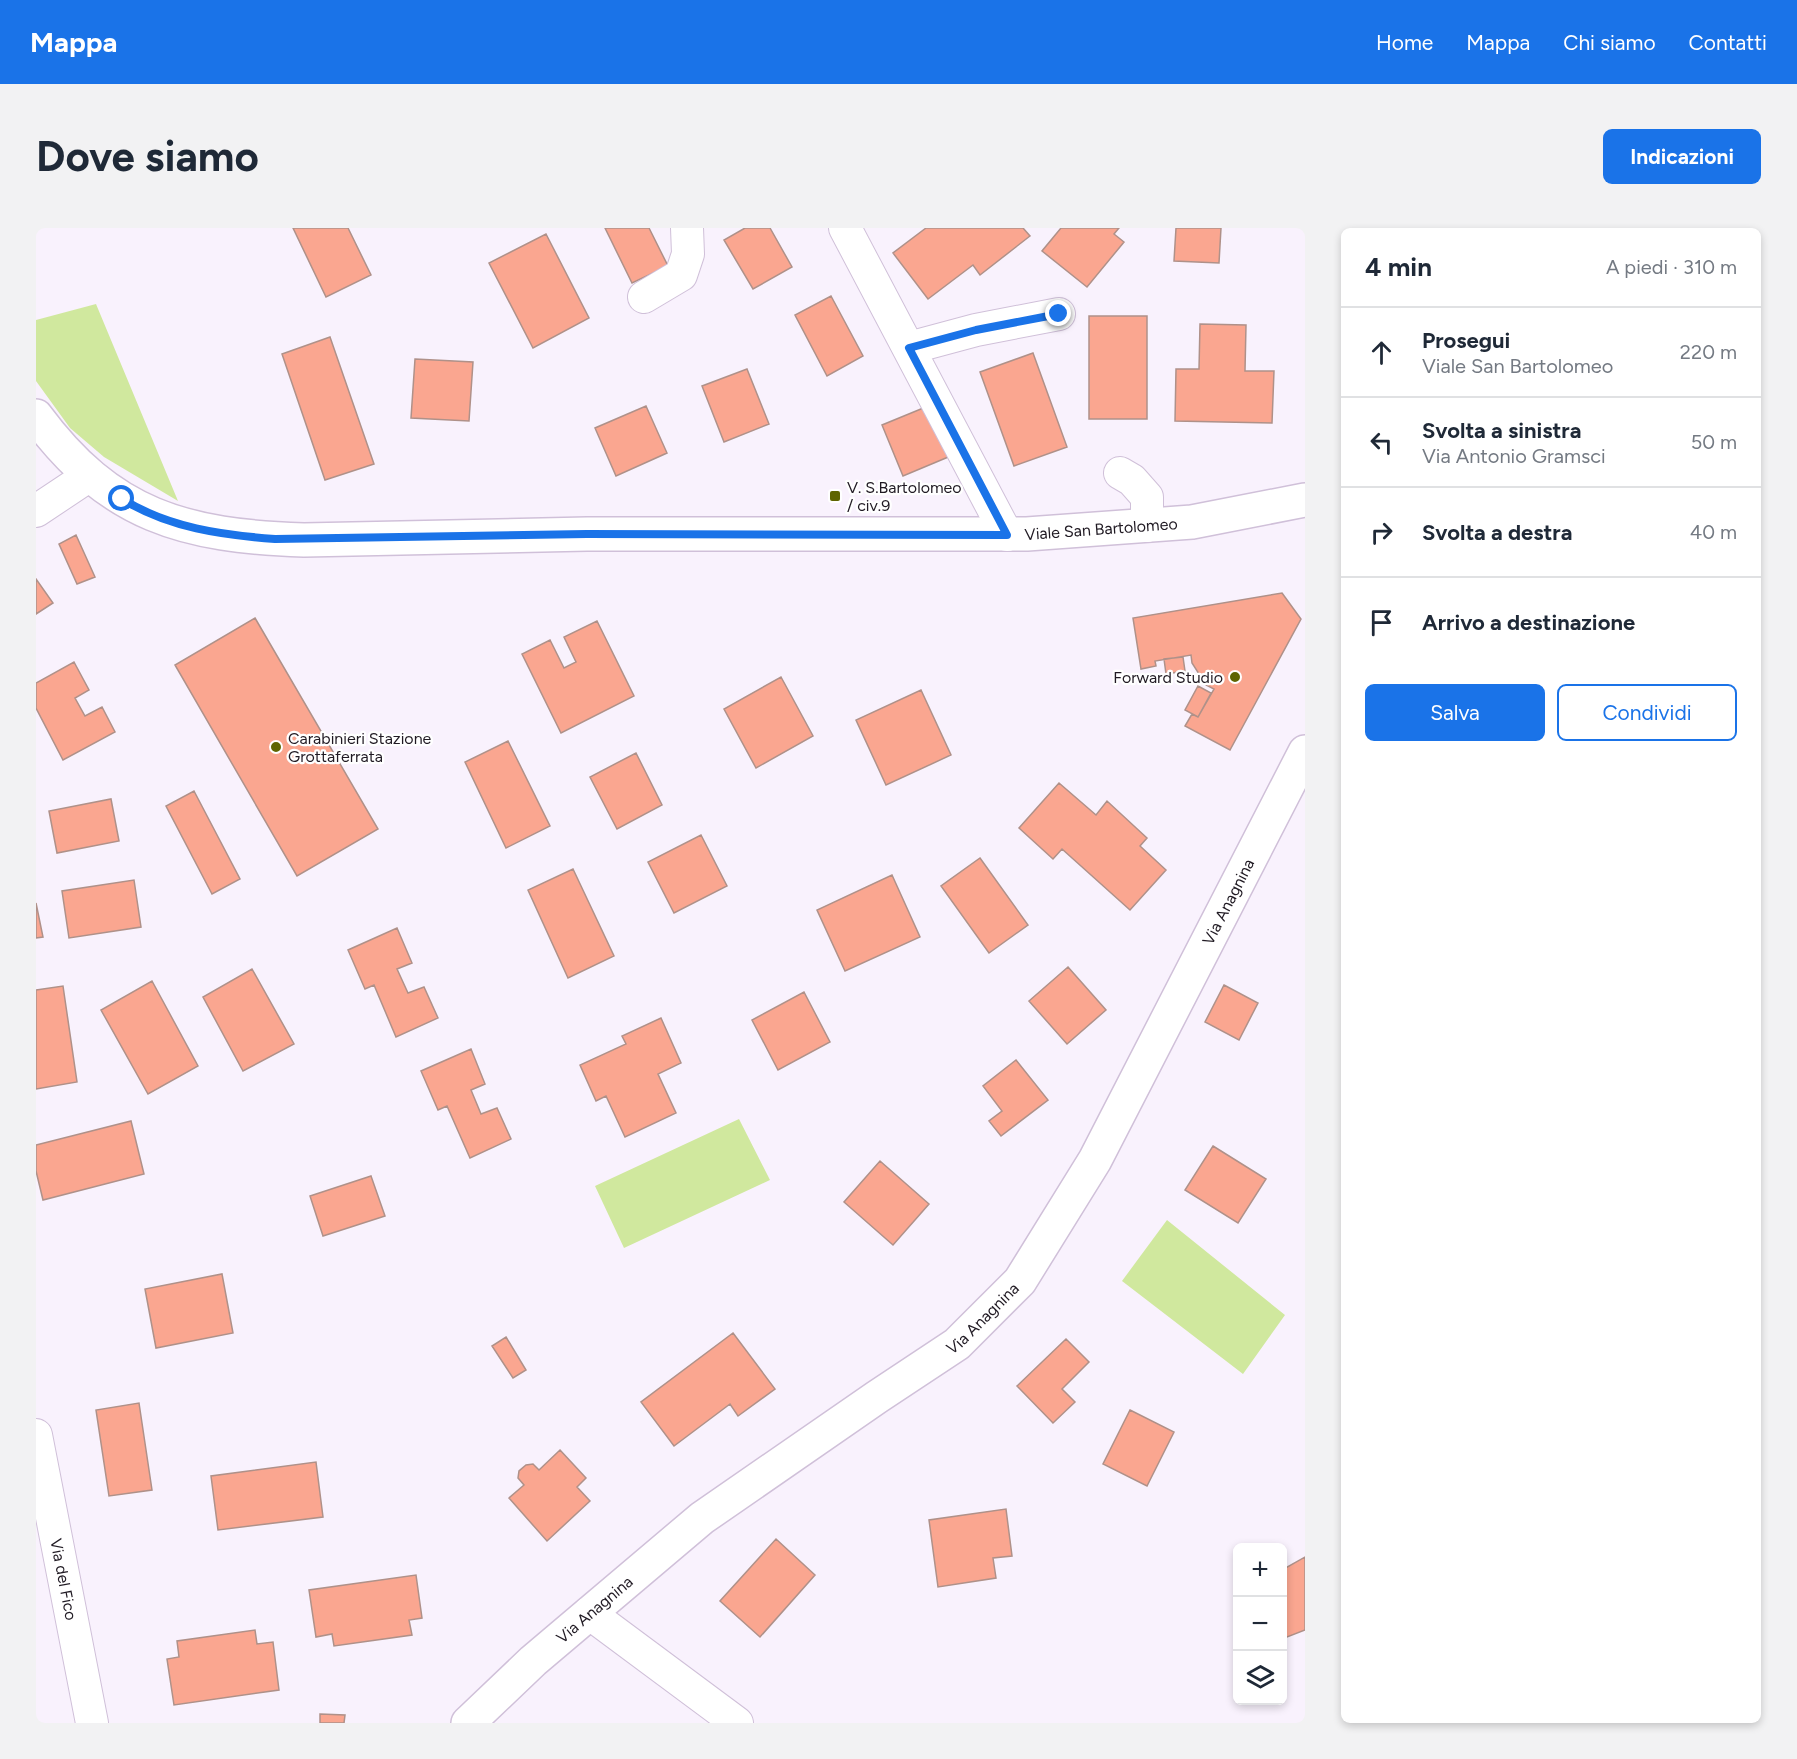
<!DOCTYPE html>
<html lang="it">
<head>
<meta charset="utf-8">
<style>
  :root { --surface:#fff; --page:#f2f2f3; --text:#1f2937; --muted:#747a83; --line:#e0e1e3; --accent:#1a73e8 }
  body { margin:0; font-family:Figtree,sans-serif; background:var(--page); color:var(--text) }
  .controls { position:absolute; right:18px; bottom:18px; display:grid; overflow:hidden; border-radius:9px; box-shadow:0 3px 9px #0003 }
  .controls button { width:54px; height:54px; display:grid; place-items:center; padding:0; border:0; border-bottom:2px solid var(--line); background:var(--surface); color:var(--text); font:30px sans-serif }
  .stop { position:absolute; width:18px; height:18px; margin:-14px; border:4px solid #1a73e8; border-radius:50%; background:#fff }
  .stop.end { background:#1a73e8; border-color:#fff; box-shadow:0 2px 6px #0008 }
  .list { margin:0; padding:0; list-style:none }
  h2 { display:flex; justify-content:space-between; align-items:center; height:78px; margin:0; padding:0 24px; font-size:26px }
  h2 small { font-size:20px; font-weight:400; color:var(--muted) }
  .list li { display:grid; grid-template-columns:39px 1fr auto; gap:18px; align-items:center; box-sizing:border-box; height:90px; padding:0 24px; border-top:2px solid var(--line) }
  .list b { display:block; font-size:22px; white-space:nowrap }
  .list p { margin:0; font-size:20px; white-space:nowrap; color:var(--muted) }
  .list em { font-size:20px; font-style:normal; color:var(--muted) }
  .actions { display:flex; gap:12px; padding:18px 24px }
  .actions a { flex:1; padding:14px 0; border:2px solid var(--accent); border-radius:9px; text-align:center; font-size:21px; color:var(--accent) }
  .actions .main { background:var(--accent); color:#fff }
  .icon { flex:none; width:33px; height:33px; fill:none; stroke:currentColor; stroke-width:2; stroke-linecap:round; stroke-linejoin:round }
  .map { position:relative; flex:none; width:1269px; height:1495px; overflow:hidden; border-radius:9px }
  header { display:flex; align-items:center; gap:36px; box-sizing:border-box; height:84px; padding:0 30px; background:var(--accent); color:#fff }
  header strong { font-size:28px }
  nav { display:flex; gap:33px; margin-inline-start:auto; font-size:21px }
  .intro { display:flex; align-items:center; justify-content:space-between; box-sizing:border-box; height:144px; padding:0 36px }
  h1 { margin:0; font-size:42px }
  .button { padding:15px 27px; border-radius:9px; background:var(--accent); color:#fff; font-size:21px; font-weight:700 }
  main { display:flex; gap:36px; padding:0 36px }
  aside { flex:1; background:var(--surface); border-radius:9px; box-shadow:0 3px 9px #0003 }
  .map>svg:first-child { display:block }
  .green { fill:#d0e89e }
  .building { fill:#faa690; stroke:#af9189; stroke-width:1.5 }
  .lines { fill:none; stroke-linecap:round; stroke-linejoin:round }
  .minor-casing { stroke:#d0c0d9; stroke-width:34 }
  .major-casing { stroke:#d0c0d9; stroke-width:36 }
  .minor { stroke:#fff; stroke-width:32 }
  .major { stroke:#fff; stroke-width:33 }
  .route { stroke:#1a73e8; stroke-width:8 }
  .poi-dot { fill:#5e6401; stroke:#fff; stroke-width:2 }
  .labels { text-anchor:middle; stroke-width:4.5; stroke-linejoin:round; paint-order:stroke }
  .poi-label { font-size:16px; fill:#201a23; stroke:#fff; text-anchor:start }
  .street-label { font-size:16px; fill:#201a23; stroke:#fff }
</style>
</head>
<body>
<header>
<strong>Mappa</strong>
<nav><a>Home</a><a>Mappa</a><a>Chi siamo</a><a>Contatti</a></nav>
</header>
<div class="intro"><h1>Dove siamo</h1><a class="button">Indicazioni</a></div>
<main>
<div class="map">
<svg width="1269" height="1495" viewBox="0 0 1269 1495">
  <rect width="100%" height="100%" fill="#f9f2fd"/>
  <path class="green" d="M60 76 142 273 68 229 34 200 0 153V92Z
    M703 891 734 952 588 1020 559 958Z
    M1131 992 1249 1087 1207 1146 1086 1053Z"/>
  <path class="building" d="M257 0H312L335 47 290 69Z
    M569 0H613L632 38 596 55Z
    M709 0H734L756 39 717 61 688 12Z
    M890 0H987L994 8 944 47 937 37 892 71 857 25Z
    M1025 0H1083L1078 6 1088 14 1051 59 1006 23Z
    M1140 0H1185L1183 35 1138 33Z
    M510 6 553 90 497 120 453 35Z
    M795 68 827 128 791 148 759 87Z
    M1053 88H1111V191H1053Z
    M1164 96 1210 97 1209 143H1238L1236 195 1139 193 1140 141H1163Z
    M294 109 338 236 289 252 246 126Z
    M997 125 1031 219 978 238 944 144Z
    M379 131 437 134 433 193 375 190Z
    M711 141 733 196 688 214 666 158Z
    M897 176 917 227 867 248 846 197Z
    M610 178 631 225 580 248 559 200Z
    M40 307 59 349 41 356 23 316Z
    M0 351 17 375 0 386Z
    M1246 365 1265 391 1194 522 1149 498 1156 486 1162 489 1178 461 1170 457 1156 435 1155 427 1119 433 1120 438 1105 441 1097 390Z
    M219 390 342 601 261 648 139 437Z
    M561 393 598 468 525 505 486 426 514 412 528 440 540 434 528 409Z
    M1147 429 1149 443 1130 446 1128 431Z
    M38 434 53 462 39 470 49 488 66 479 79 504 27 532 0 480V455Z
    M745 449 777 508 720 540 688 481Z
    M1162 458 1175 465 1162 489 1149 482Z
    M885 462 915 527 850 557 820 492Z
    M472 513 514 598 470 620 429 534Z
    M600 525 626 577 581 601 554 549Z
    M1023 555 1060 587 1071 573 1111 610 1104 618 1130 642 1094 682 1026 621 1017 631 983 600Z
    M158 563 204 651 176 666 130 578Z
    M75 571 83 613 21 625 13 583Z
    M665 607 691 658 638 685 612 634Z
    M944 630 992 697 953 725 905 658Z
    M537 641 578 728 532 750 492 662Z
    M856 647 884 709 809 743 781 682Z
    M98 652 105 699 33 710 26 663Z
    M0 675 7 709 0 710Z
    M361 700 376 735 361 741 372 765 388 759 402 790 360 809 338 757 329 761 312 722Z
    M1032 739 1070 782 1031 816 993 773Z
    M216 741 258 816 207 843 167 769Z
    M116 753 162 838 112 866 65 782Z
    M1188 757 1222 775 1203 812 1169 794Z
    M27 758 41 854 0 861V762Z
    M768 764 794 814 742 842 716 792Z
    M625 790 645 835 622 846 640 885 589 909 570 868 560 873 544 837 590 816 586 808Z
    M435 821 449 856 435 862 445 886 461 880 475 911 434 930 411 878 402 882 385 843Z
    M980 832 1012 872 965 908 953 893 966 883 947 858Z
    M95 893 108 946 7 972 0 943V917Z
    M1177 918 1230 951 1202 995 1149 962Z
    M844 933 893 976 857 1017 808 974Z
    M335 948 349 988 287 1008 274 968Z
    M186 1046 197 1105 120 1120 109 1061Z
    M697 1105 739 1161 702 1188 694 1176 638 1218 605 1174Z
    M470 1109 490 1142 477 1150 456 1118Z
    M1030 1111 1053 1134 1026 1161 1039 1174 1017 1195 981 1158Z
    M103 1175 116 1262 73 1268 60 1182Z
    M1094 1182 1138 1204 1111 1258 1067 1236Z
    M524 1222 550 1250 541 1259 554 1273 511 1313 473 1270 488 1257 482 1250 483 1243 490 1237 497 1236 503 1242Z
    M280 1234 287 1289 182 1302 175 1248Z
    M970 1281 976 1328 957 1330 960 1350 902 1359 893 1292Z
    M740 1311 779 1347 724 1409 684 1373Z
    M1269 1329V1402L1246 1411V1342Z
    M380 1347 386 1390 373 1392 376 1407 298 1418 296 1406 280 1409 273 1362Z
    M219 1402 221 1416 237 1414 243 1462 138 1477 131 1431 143 1429 141 1413Z
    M284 1486 309 1487 308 1495H284Z"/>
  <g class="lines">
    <g class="minor-casing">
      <g id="minor">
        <path d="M809 0 971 307"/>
        <path d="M608 69 645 47 652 26 651 0"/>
        <path d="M873 120 940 102 1023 86"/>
        <path d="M1084 245 1096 252 1111 269V298"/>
        <path d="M0 283 54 247"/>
        <path id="s1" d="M0 1207 56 1495"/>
        <path d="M553 1385 701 1495"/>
      </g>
    </g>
    <g class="major-casing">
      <g id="major">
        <path id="s2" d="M0 188C74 288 148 308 268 312L551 306H991L1156 294 1269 272"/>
        <path id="s3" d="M432 1495 497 1433 666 1290 841 1169 921 1116 984 1053 1059 932 1269 524"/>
      </g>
    </g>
    <use href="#minor" class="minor"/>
    <use href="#major" class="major"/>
  </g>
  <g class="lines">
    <path class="route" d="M86 271C133 300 186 307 239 311L551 306 971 307 873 120 940 102 1023 86"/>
  </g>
  <g class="poi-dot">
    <rect x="793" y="262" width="12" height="12" rx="3"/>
    <circle cx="1199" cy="449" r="6"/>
    <circle cx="240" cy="519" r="6"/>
  </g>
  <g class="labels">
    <g class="poi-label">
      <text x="811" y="265">V. S.Bartolomeo<tspan x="811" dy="18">/ civ.9</tspan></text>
      <text x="1187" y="455" text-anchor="end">Forward Studio</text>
      <text x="252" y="516">Carabinieri Stazione<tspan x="252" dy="18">Grottaferrata</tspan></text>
    </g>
    <g class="street-label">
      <text dy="6" stroke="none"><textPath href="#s2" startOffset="1106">Viale San Bartolomeo</textPath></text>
      <text dy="6" stroke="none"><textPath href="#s3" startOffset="1142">Via Anagnina</textPath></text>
      <text dy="6" stroke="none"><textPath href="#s3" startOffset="656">Via Anagnina</textPath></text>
      <text dy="6" stroke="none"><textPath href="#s1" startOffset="147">Via del Fico</textPath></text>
      <text dy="6" stroke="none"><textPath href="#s3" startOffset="170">Via Anagnina</textPath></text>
    </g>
  </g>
</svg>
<div class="controls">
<button>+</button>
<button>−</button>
<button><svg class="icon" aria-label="layers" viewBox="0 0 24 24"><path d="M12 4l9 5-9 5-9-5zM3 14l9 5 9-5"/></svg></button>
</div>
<div class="stop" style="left:86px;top:271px"></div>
<div class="stop end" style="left:1023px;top:86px"></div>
</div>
<aside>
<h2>4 min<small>A piedi · 310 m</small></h2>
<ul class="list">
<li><svg class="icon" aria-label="ahead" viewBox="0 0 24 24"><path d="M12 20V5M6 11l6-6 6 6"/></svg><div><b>Prosegui</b><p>Viale San Bartolomeo</p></div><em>220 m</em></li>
<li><svg class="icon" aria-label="left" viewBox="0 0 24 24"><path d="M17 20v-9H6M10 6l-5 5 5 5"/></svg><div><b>Svolta a sinistra</b><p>Via Antonio Gramsci</p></div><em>50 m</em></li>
<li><svg class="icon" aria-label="right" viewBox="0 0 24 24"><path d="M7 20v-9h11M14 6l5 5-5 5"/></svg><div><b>Svolta a destra</b></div><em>40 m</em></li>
<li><svg class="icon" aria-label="arrive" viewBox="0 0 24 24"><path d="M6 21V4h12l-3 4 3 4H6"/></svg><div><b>Arrivo a destinazione</b></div></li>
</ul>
<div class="actions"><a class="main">Salva</a><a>Condividi</a></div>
</aside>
</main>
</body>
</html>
